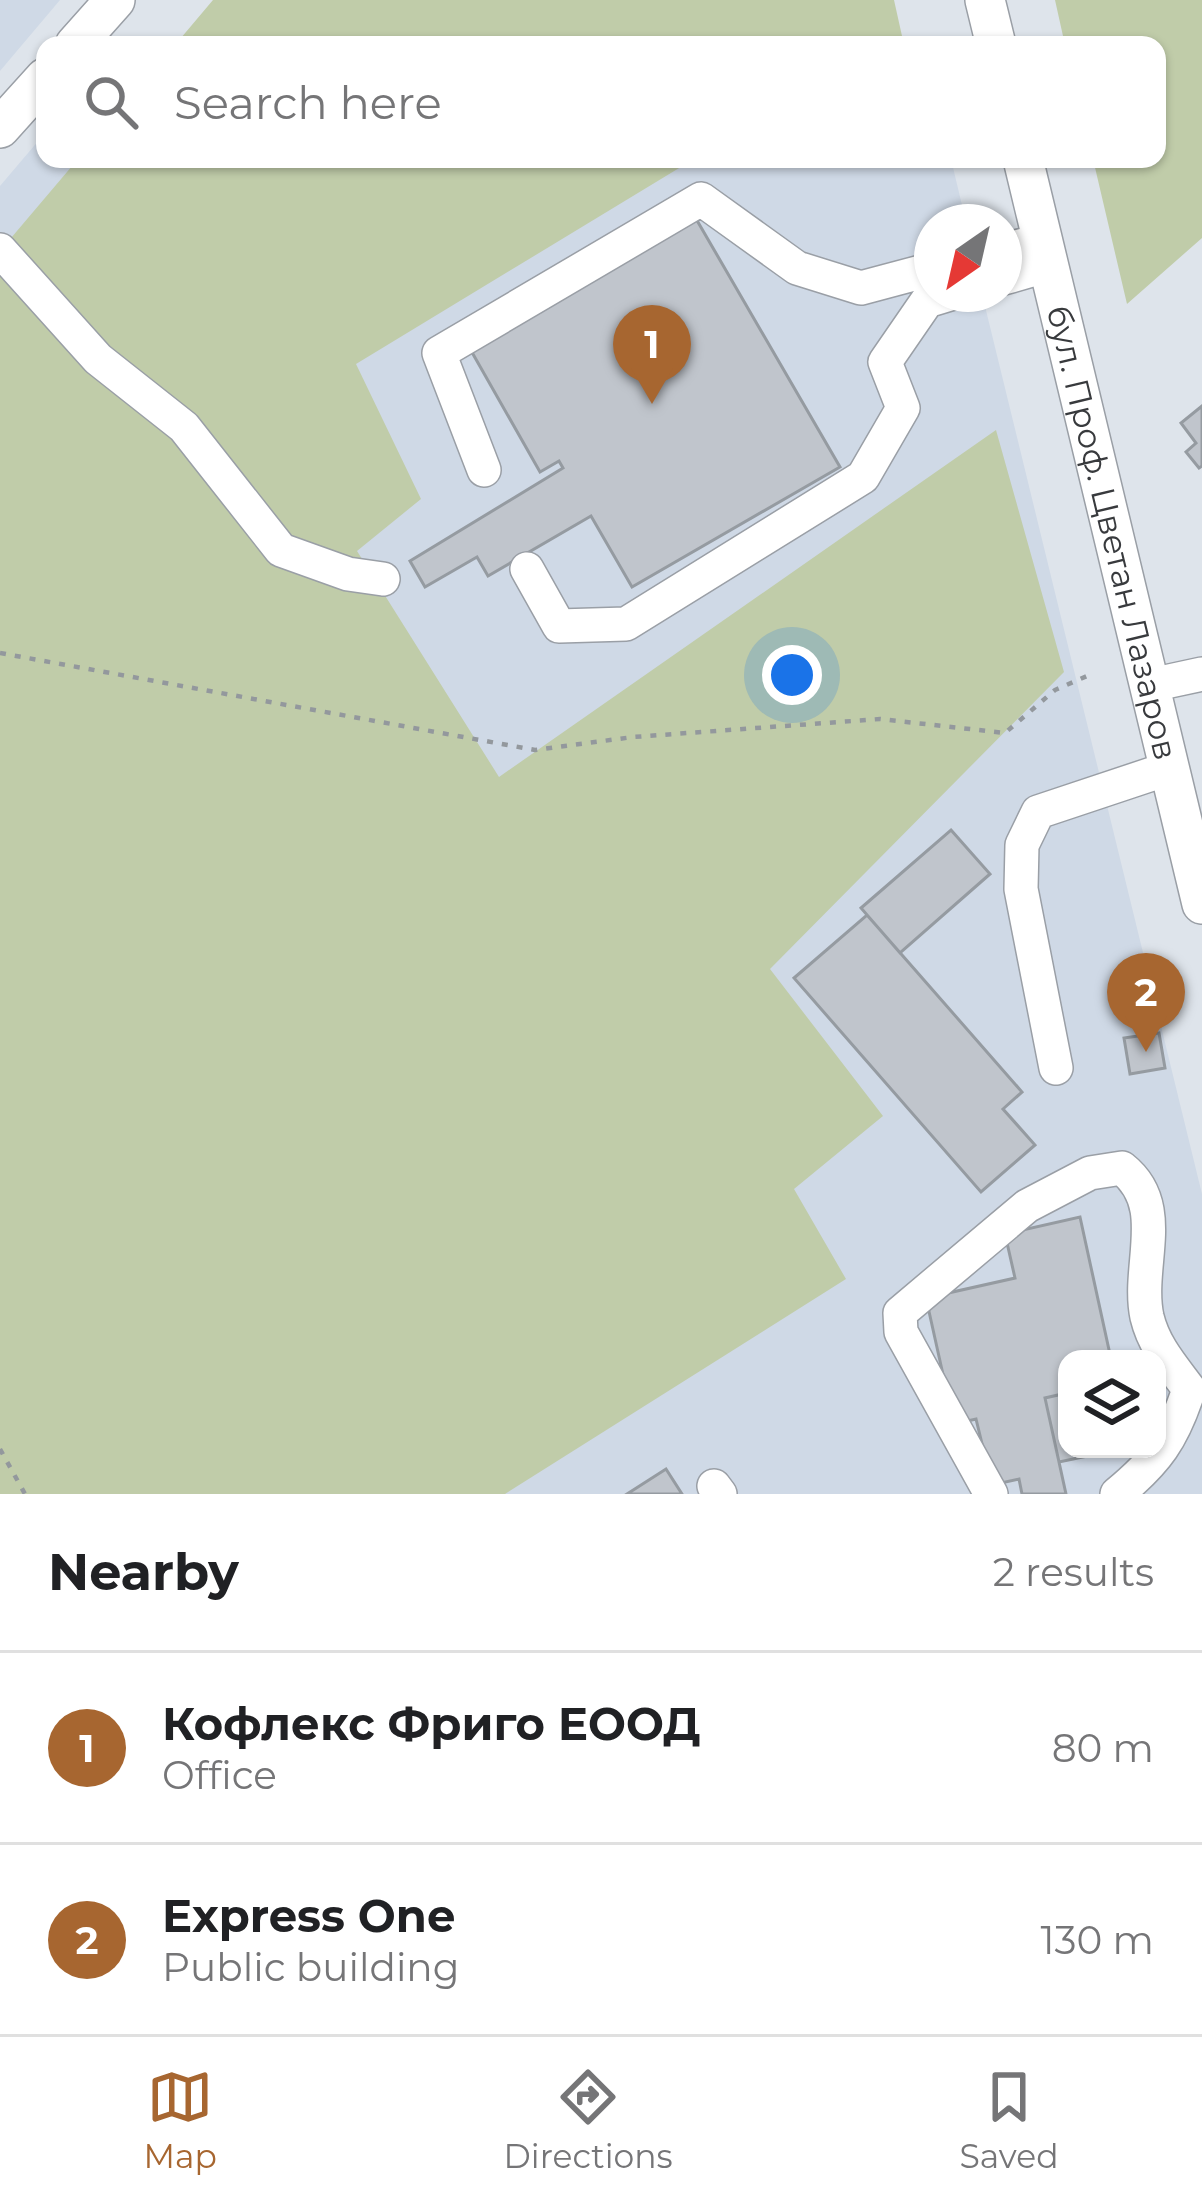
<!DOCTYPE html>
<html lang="en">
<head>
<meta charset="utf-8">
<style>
  :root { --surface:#fff; --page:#f6f6f6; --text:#202124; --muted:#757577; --line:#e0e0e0; --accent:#a76630 }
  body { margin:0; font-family:Montserrat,sans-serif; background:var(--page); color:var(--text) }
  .controls { position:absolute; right:36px; bottom:36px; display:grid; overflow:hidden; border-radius:24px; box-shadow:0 3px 9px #0004 }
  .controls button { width:108px; height:108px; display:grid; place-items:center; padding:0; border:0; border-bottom:3px solid var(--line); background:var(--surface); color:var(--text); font:60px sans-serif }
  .compass { position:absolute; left:914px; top:204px; width:108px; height:108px; border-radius:50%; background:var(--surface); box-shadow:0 3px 9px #0004; rotate:214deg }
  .you { position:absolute; left:792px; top:675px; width:42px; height:42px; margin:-30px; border:9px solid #fff; border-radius:50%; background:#1a73e8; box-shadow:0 0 0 18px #1a73e833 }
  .badge { display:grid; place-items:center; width:78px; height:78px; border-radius:50%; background:var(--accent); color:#fff; font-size:39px; font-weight:700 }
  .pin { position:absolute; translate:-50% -99px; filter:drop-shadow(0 3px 6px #0008) }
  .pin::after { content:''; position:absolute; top:63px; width:42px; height:36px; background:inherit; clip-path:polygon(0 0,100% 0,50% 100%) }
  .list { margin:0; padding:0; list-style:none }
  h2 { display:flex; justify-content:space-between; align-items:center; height:156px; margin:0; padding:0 48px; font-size:51px }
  h2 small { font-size:39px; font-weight:400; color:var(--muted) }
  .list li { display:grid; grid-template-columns:78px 1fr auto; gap:36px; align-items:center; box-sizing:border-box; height:192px; padding:0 48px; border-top:3px solid var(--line) }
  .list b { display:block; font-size:45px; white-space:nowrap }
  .list p { margin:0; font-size:39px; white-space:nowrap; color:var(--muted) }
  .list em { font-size:39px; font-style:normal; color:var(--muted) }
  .icon { flex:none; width:66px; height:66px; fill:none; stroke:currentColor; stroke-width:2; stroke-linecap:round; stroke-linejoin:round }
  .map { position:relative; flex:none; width:1202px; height:1494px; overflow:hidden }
  .search { position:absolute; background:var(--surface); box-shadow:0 3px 9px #0004; left:36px; right:36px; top:36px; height:132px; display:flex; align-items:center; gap:30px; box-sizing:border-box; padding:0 42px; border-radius:24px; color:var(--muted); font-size:45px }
  .sheet { height:540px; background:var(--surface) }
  nav { display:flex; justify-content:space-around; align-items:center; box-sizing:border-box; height:168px; border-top:3px solid var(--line); background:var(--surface); font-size:33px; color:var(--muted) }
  nav a { display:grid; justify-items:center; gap:6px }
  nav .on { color:var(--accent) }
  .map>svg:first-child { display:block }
  .built { fill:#cfd9e6; fill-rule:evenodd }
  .green { fill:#c0cca9 }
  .building { fill:#c0c5cc; stroke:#959ba1; stroke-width:3 }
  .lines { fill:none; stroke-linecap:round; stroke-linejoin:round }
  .minor-casing { stroke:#9a9fa6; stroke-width:36 }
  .major-casing { stroke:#9a9fa6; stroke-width:42 }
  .path { stroke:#93989d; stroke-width:4.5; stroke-dasharray:6 9; stroke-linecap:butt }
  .minor { stroke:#fff; stroke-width:33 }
  .major { stroke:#fff; stroke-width:39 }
  .labels { text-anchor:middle; stroke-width:9; stroke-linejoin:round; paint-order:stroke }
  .street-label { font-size:33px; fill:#383a3d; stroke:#ecf1f8 }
</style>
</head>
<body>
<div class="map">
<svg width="1202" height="1494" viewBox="0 0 1202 1494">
  <rect width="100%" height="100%" fill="#dee4eb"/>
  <path class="built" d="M0 0H60L0 71Z
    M45 133V159H951L966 222H932V294H982L1202 1194V1494H0V186ZM1067 1359H1157V1449H1067Z"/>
  <path class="green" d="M213 0H894L904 45H175Z
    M1055 0H1202V238L1127 304 1093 159H1157V45H1065Z
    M78 159H694L356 364 421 499 357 551 499 777 996 430 1064 672 770 969 883 1116 794 1189 846 1279 505 1494H0V251Z"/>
  <path class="building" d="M695 217 840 467 632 587 591 516 488 576 477 557 425 587 410 561 563 468 559 461 540 472 469 347Z
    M1202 406V466L1199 468 1186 452 1196 443 1181 423Z
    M951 830 990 874 900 953 861 908Z
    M867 915 1022 1092 1003 1109 1035 1145 981 1192 794 978Z
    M1159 1033 1165 1068 1130 1074 1124 1038Z
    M1080 1217 1111 1359H1067V1393L1045 1398 1066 1494H1022L1019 1479 992 1485 976 1419 954 1424 926 1298 1015 1278 1005 1234Z
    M1067 1393V1449H1121L1059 1462 1045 1398Z
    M666 1469 682 1494H627Z"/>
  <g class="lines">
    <g class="minor-casing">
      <path id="minor" d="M0 250 98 359 184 427 281 550 348 574 383 579
        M1004 250 1043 240
        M1004 278 1049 265
        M484 470 439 353 701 199 797 268 861 288 932 269
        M527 569 559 626 626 624 863 477 903 408 885 362 927 301 950 294
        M1151 685 1202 674
        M1056 1068 1021 889 1022 845 1038 812 1170 768
        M714 1486 720 1494
        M991 1494 901 1332 900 1313 1027 1206 1090 1173 1122 1168C1170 1206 1136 1265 1147 1317 1154 1346 1172 1366 1189 1389
        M1117 1494C1157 1461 1173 1439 1189 1389"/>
    </g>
    <g class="major-casing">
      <g id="major">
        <path d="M985 0 996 45"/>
        <path d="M75 45 115 0"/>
        <path d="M0 128 45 78"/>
        <path id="s1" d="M1023 159 1202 904"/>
      </g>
    </g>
    <path class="path" d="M0 653 535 750 633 737 880 719 1005 733 1055 690 1094 673
      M1166 967 1175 966
      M0 1449 25 1494"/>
    <use href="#minor" class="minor"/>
    <use href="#major" class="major"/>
  </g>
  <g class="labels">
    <g class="street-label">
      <text dy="12" stroke="none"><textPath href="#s1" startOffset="384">бул. Проф. Цветан Лазаров</textPath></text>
    </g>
  </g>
</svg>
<div class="controls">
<button><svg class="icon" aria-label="layers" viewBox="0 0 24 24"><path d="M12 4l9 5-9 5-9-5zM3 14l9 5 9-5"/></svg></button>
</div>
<svg class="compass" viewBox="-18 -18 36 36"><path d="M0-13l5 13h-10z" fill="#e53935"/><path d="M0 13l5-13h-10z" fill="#757577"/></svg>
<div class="you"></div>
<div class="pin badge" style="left:652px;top:404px">1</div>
<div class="pin badge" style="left:1146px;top:1052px">2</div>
<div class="search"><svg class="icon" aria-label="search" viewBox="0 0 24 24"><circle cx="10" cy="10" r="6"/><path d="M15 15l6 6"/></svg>Search here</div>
</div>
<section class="sheet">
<h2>Nearby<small>2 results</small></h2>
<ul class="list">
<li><span class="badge">1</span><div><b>Кофлекс Фриго ЕООД</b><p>Office</p></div><em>80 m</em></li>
<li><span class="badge">2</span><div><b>Express One</b><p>Public building</p></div><em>130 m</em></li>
</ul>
</section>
<nav>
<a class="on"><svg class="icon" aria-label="map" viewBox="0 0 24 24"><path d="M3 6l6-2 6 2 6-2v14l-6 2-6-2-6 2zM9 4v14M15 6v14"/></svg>Map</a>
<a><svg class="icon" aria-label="directions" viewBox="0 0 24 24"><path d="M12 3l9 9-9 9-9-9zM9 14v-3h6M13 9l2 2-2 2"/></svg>Directions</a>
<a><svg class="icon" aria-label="saved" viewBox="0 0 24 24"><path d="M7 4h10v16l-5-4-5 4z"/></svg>Saved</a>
</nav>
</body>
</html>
